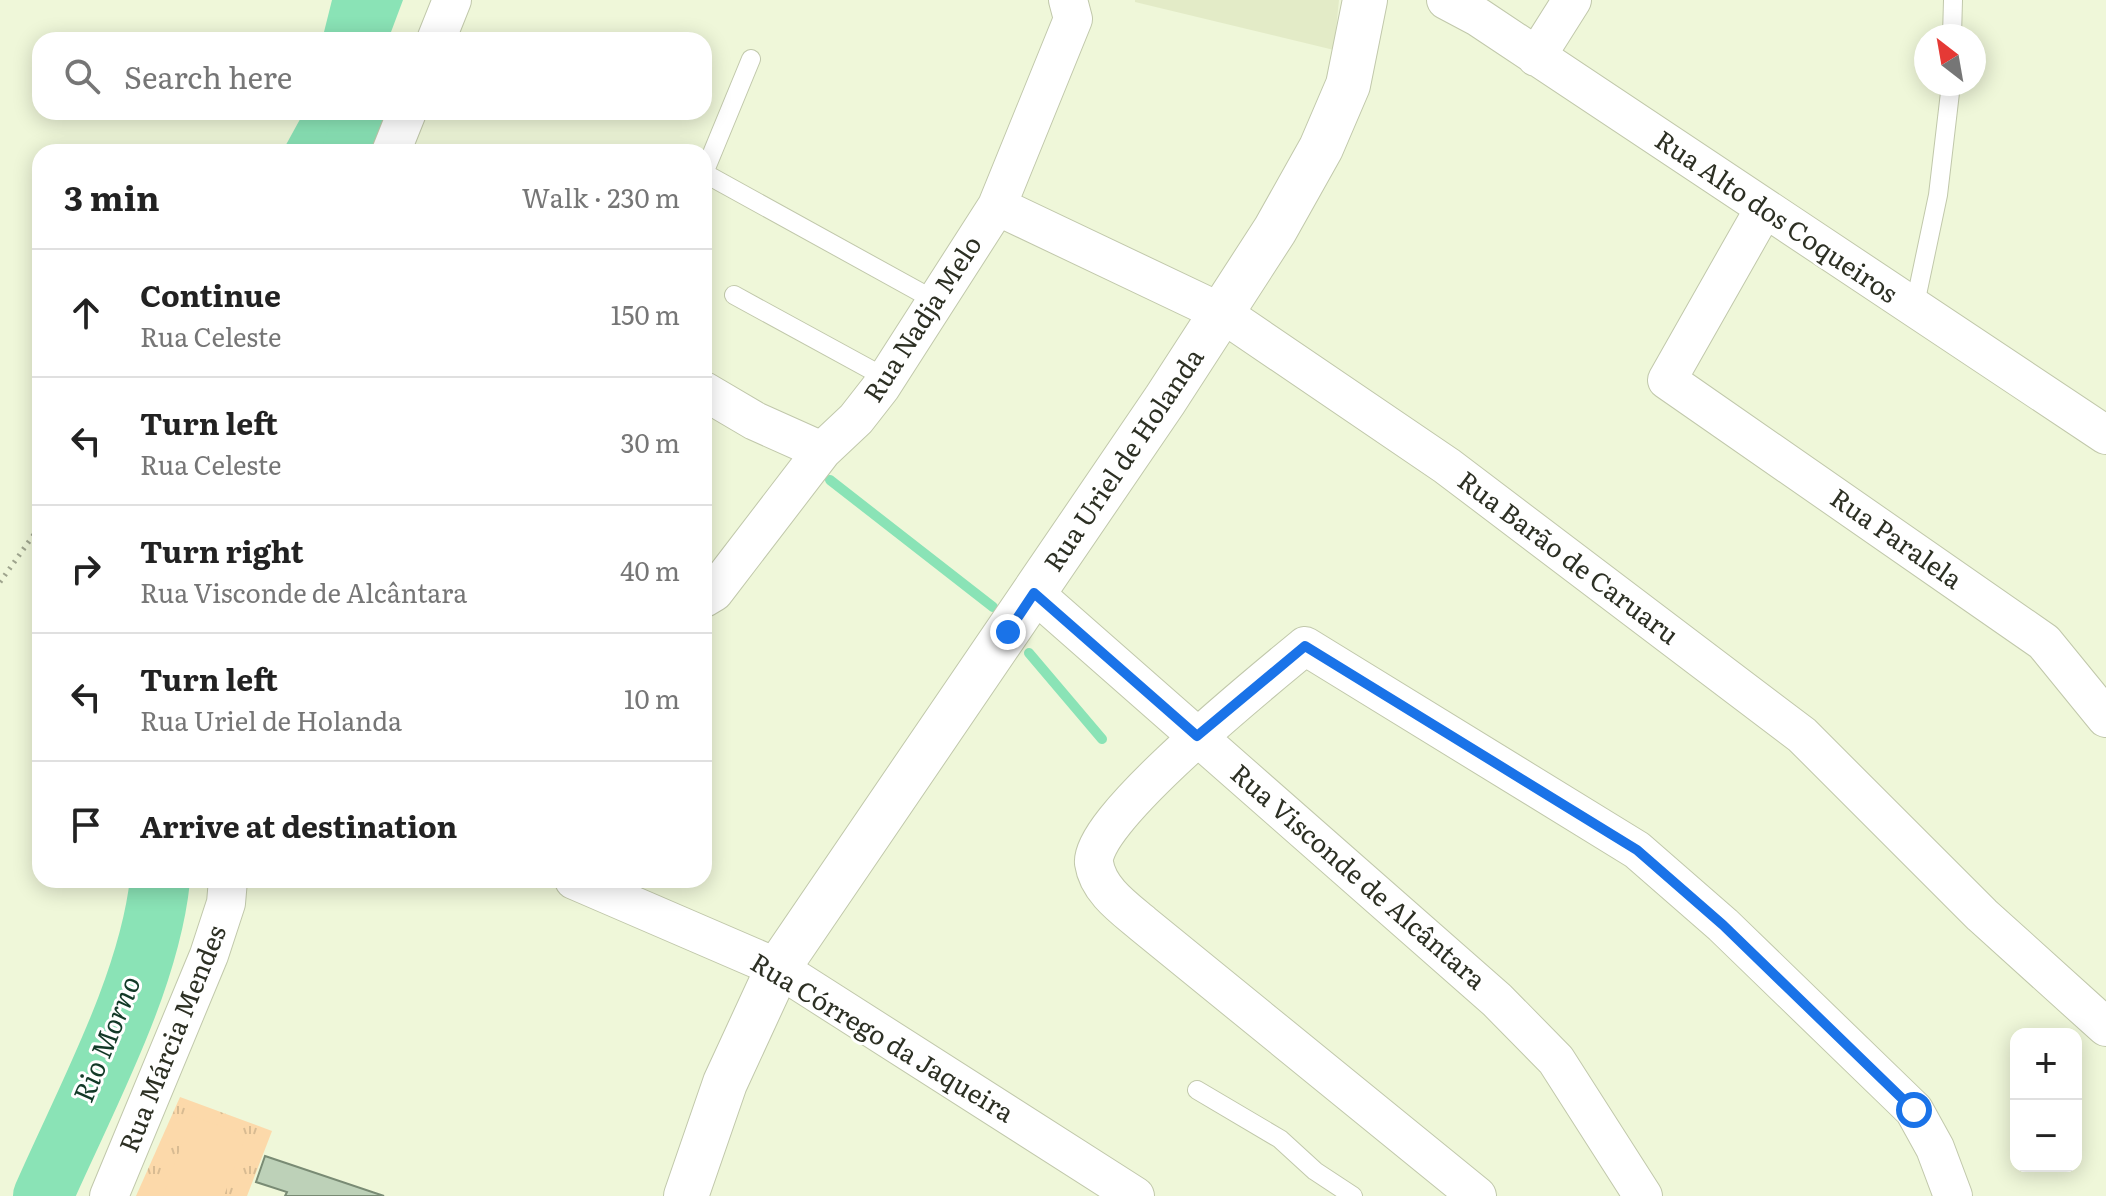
<!DOCTYPE html>
<html lang="en">
<head>
<meta charset="utf-8">
<style>
  :root { --surface:#fff; --page:#f6f6f6; --text:#222; --muted:#767676; --line:#e0e0e0 }
  body { margin:0; font-family:Literata,serif; background:var(--page); color:var(--text) }
  .controls { position:absolute; right:24px; bottom:24px; display:grid; overflow:hidden; border-radius:16px; box-shadow:0 4px 20px #0003 }
  .controls button { width:72px; height:72px; display:grid; place-items:center; padding:0; border:0; border-bottom:2px solid var(--line); background:var(--surface); color:var(--text); font:40px sans-serif }
  .compass { position:absolute; left:1914px; top:24px; width:72px; height:72px; border-radius:50%; background:var(--surface); box-shadow:0 4px 20px #0003; rotate:329deg }
  .stop { position:absolute; width:24px; height:24px; margin:-18px; border:6px solid #1a73e8; border-radius:50%; background:#fff }
  .stop.end { background:#1a73e8; border-color:#fff; box-shadow:0 2px 8px #0008 }
  .list { margin:0; padding:0; list-style:none }
  h2 { display:flex; justify-content:space-between; align-items:center; height:104px; margin:0; padding:0 32px; font-size:34px }
  h2 small { font-size:26px; font-weight:400; color:var(--muted) }
  .list li { display:grid; grid-template-columns:52px 1fr auto; gap:24px; align-items:center; box-sizing:border-box; height:128px; padding:0 32px; border-top:2px solid var(--line) }
  .list b { display:block; font-size:30px; white-space:nowrap }
  .list p { margin:0; font-size:26px; white-space:nowrap; color:var(--muted) }
  .list em { font-size:26px; font-style:normal; color:var(--muted) }
  .icon { flex:none; width:44px; height:44px; fill:none; stroke:currentColor; stroke-width:2; stroke-linecap:round; stroke-linejoin:round }
  .map { position:relative; flex:none; width:2106px; height:1196px; overflow:hidden }
  .search { position:absolute; background:var(--surface); box-shadow:0 4px 20px #0003; left:32px; top:32px; width:680px; height:88px; display:flex; align-items:center; gap:20px; box-sizing:border-box; padding:0 28px; border-radius:24px; color:var(--muted); font-size:30px }
  .panel { position:absolute; background:var(--surface); box-shadow:0 4px 20px #0003; left:32px; top:144px; width:680px; height:744px; border-radius:24px }
  .map>svg:first-child { display:block }
  .built { fill:#e3ebc7 }
  .park { fill:url(#park-tufts) }
  .pitch { fill:#fcd9aa }
  .water { fill:#8ae3b6 }
  .lines { fill:none; stroke-linecap:round; stroke-linejoin:round }
  .stream { stroke:#8ae3b6; stroke-width:10 }
  .river { stroke:#8ae3b6; stroke-width:60 }
  .building { fill:#bdd1b8; stroke:#798b74; stroke-width:2 }
  .service-casing { stroke:#c1c8ab; stroke-width:20 }
  .minor-casing { stroke:#c1c8ab; stroke-width:40 }
  .secondary-casing { stroke:#c1c8ab; stroke-width:46 }
  .path { stroke:#9fa58e; stroke-width:5; stroke-dasharray:2 6; stroke-linecap:butt }
  .service { stroke:#fff; stroke-width:18 }
  .minor { stroke:#fff; stroke-width:38 }
  .secondary { stroke:#fff; stroke-width:44 }
  .route { stroke:#1a73e8; stroke-width:10 }
  .labels { text-anchor:middle; stroke-width:6; stroke-linejoin:round; paint-order:stroke }
  .street-label { font-size:26px; fill:#2d3024; stroke:#fff }
  .water-label { font-size:28px; font-style:italic; fill:#123927; stroke:#fff }
</style>
</head>
<body>
<div class="map">
<svg width="2106" height="1196" viewBox="0 0 2106 1196">
  <defs>
    <pattern id="park-tufts" width="24" height="20" patternUnits="userSpaceOnUse" patternTransform="scale(2)"><rect width="24" height="20" fill="#fcd9aa"/><path d="M3 7l-1-3M5 7V3M7 7l1-3M15 17l-1-3M17 17v-4M19 17l1-3" fill="none" stroke="#d8bb92"/></pattern>
  </defs>
  <rect width="100%" height="100%" fill="#eff7d9"/>
  <path class="built" d="M1135 0H1339L1334 50 1135 2Z"/>
  <path class="park" d="M180 1097 272 1131 247 1196H136Z"/>
  <path class="pitch" d="M192 1116 246 1135 224 1196H163Z"/>
  <path class="water" d="M332 0H403L388 40H322Z
    M304 112H361L345 152H282Z"/>
  <g class="lines">
    <path class="stream" d="M830 480 993 607
      M1029 653 1102 739"/>
    <path class="river" d="M352 152 366 112
      M43 1196C85 1100 149 984 160 880"/>
  </g>
  <path class="building" d="M265 1156 384 1196H285L287 1192 256 1182Z"/>
  <g class="lines">
    <g class="service-casing">
      <path id="service" d="M1952 36 1953 0
        M704 173 936 301
        M704 173 751 59
        M734 295 886 378
        M1914 309 1938 195 1951 84
        M1197 1090 1280 1139 1315 1171 1353 1196"/>
    </g>
    <g class="minor-casing">
      <path id="minor" d="M1446 0 1478 17 2106 435
        M436 40 452 0
        M1536 57 1572 0
        M391 152 407 112
        M997 206 1222 313 1447 466 1802 735 1982 915 2106 1027
        M1764 209 1667 380 2044 642 2106 718
        M704 391 755 421 822 451
        M1034 593 1497 1000 1556 1060 1643 1196
        M704 598 714 592 822 451 856 419 881 387 997 206 1073 19 1068 0
        M574 880 778 968 1135 1196
        M109 1196 209 955 226 903 228 880
        M1477 1196 1143 924C1124 908 1098 890 1094 863 1088 821 1268 677 1305 646L1637 850 1723 925 1914 1110 1935 1148 1953 1196"/>
    </g>
    <g class="secondary-casing">
      <path id="secondary" d="M686 1196 725 1083 778 968 1165 400 1275 230 1321 148 1348 85 1365 0"/>
    </g>
    <path class="path" d="M0 582 40 526"/>
    <use href="#service" class="service"/>
    <use href="#minor" class="minor"/>
    <use href="#secondary" class="secondary"/>
  </g>
  <g class="lines">
    <path class="route" d="M1008 632 1034 593 1197 736 1305 646 1637 850 1723 925 1914 1110"/>
  </g>
  <g class="labels">
    <g class="street-label">
      <text transform="translate(1776 217) rotate(34)" y="9">Rua Alto dos Coqueiros</text>
      <text transform="translate(923 319) rotate(-57)" y="9">Rua Nadja Melo</text>
      <text transform="translate(1124 460) rotate(-56)" y="9">Rua Uriel de Holanda</text>
      <text transform="translate(1896 539) rotate(35)" y="9">Rua Paralela</text>
      <text transform="translate(1568 558) rotate(37)" y="9">Rua Barão de Caruaru</text>
      <text transform="translate(1358 877) rotate(41)" y="9">Rua Visconde de Alcântara</text>
      <text transform="translate(882 1038) rotate(31)" y="9">Rua Córrego da Jaqueira</text>
      <text transform="translate(173 1039) rotate(-68)" y="9">Rua Márcia Mendes</text>
    </g>
    <g class="water-label">
      <text transform="translate(107 1039) rotate(-68)" y="10">Rio Morno</text>
    </g>
  </g>
</svg>
<div class="controls">
<button>+</button>
<button>−</button>
</div>
<svg class="compass" viewBox="-18 -18 36 36"><path d="M0-13l5 13h-10z" fill="#e53935"/><path d="M0 13l5-13h-10z" fill="#767676"/></svg>
<div class="stop" style="left:1914px;top:1110px"></div>
<div class="stop end" style="left:1008px;top:632px"></div>
<div class="search"><svg class="icon" aria-label="search" viewBox="0 0 24 24"><circle cx="10" cy="10" r="6"/><path d="M15 15l6 6"/></svg>Search here</div>
<section class="panel">
<h2>3 min<small>Walk · 230 m</small></h2>
<ul class="list">
<li><svg class="icon" aria-label="ahead" viewBox="0 0 24 24"><path d="M12 20V5M6 11l6-6 6 6"/></svg><div><b>Continue</b><p>Rua Celeste</p></div><em>150 m</em></li>
<li><svg class="icon" aria-label="left" viewBox="0 0 24 24"><path d="M17 20v-9H6M10 6l-5 5 5 5"/></svg><div><b>Turn left</b><p>Rua Celeste</p></div><em>30 m</em></li>
<li><svg class="icon" aria-label="right" viewBox="0 0 24 24"><path d="M7 20v-9h11M14 6l5 5-5 5"/></svg><div><b>Turn right</b><p>Rua Visconde de Alcântara</p></div><em>40 m</em></li>
<li><svg class="icon" aria-label="left" viewBox="0 0 24 24"><path d="M17 20v-9H6M10 6l-5 5 5 5"/></svg><div><b>Turn left</b><p>Rua Uriel de Holanda</p></div><em>10 m</em></li>
<li><svg class="icon" aria-label="arrive" viewBox="0 0 24 24"><path d="M6 21V4h12l-3 4 3 4H6"/></svg><div><b>Arrive at destination</b></div></li>
</ul>
</section>
</div>
</body>
</html>
